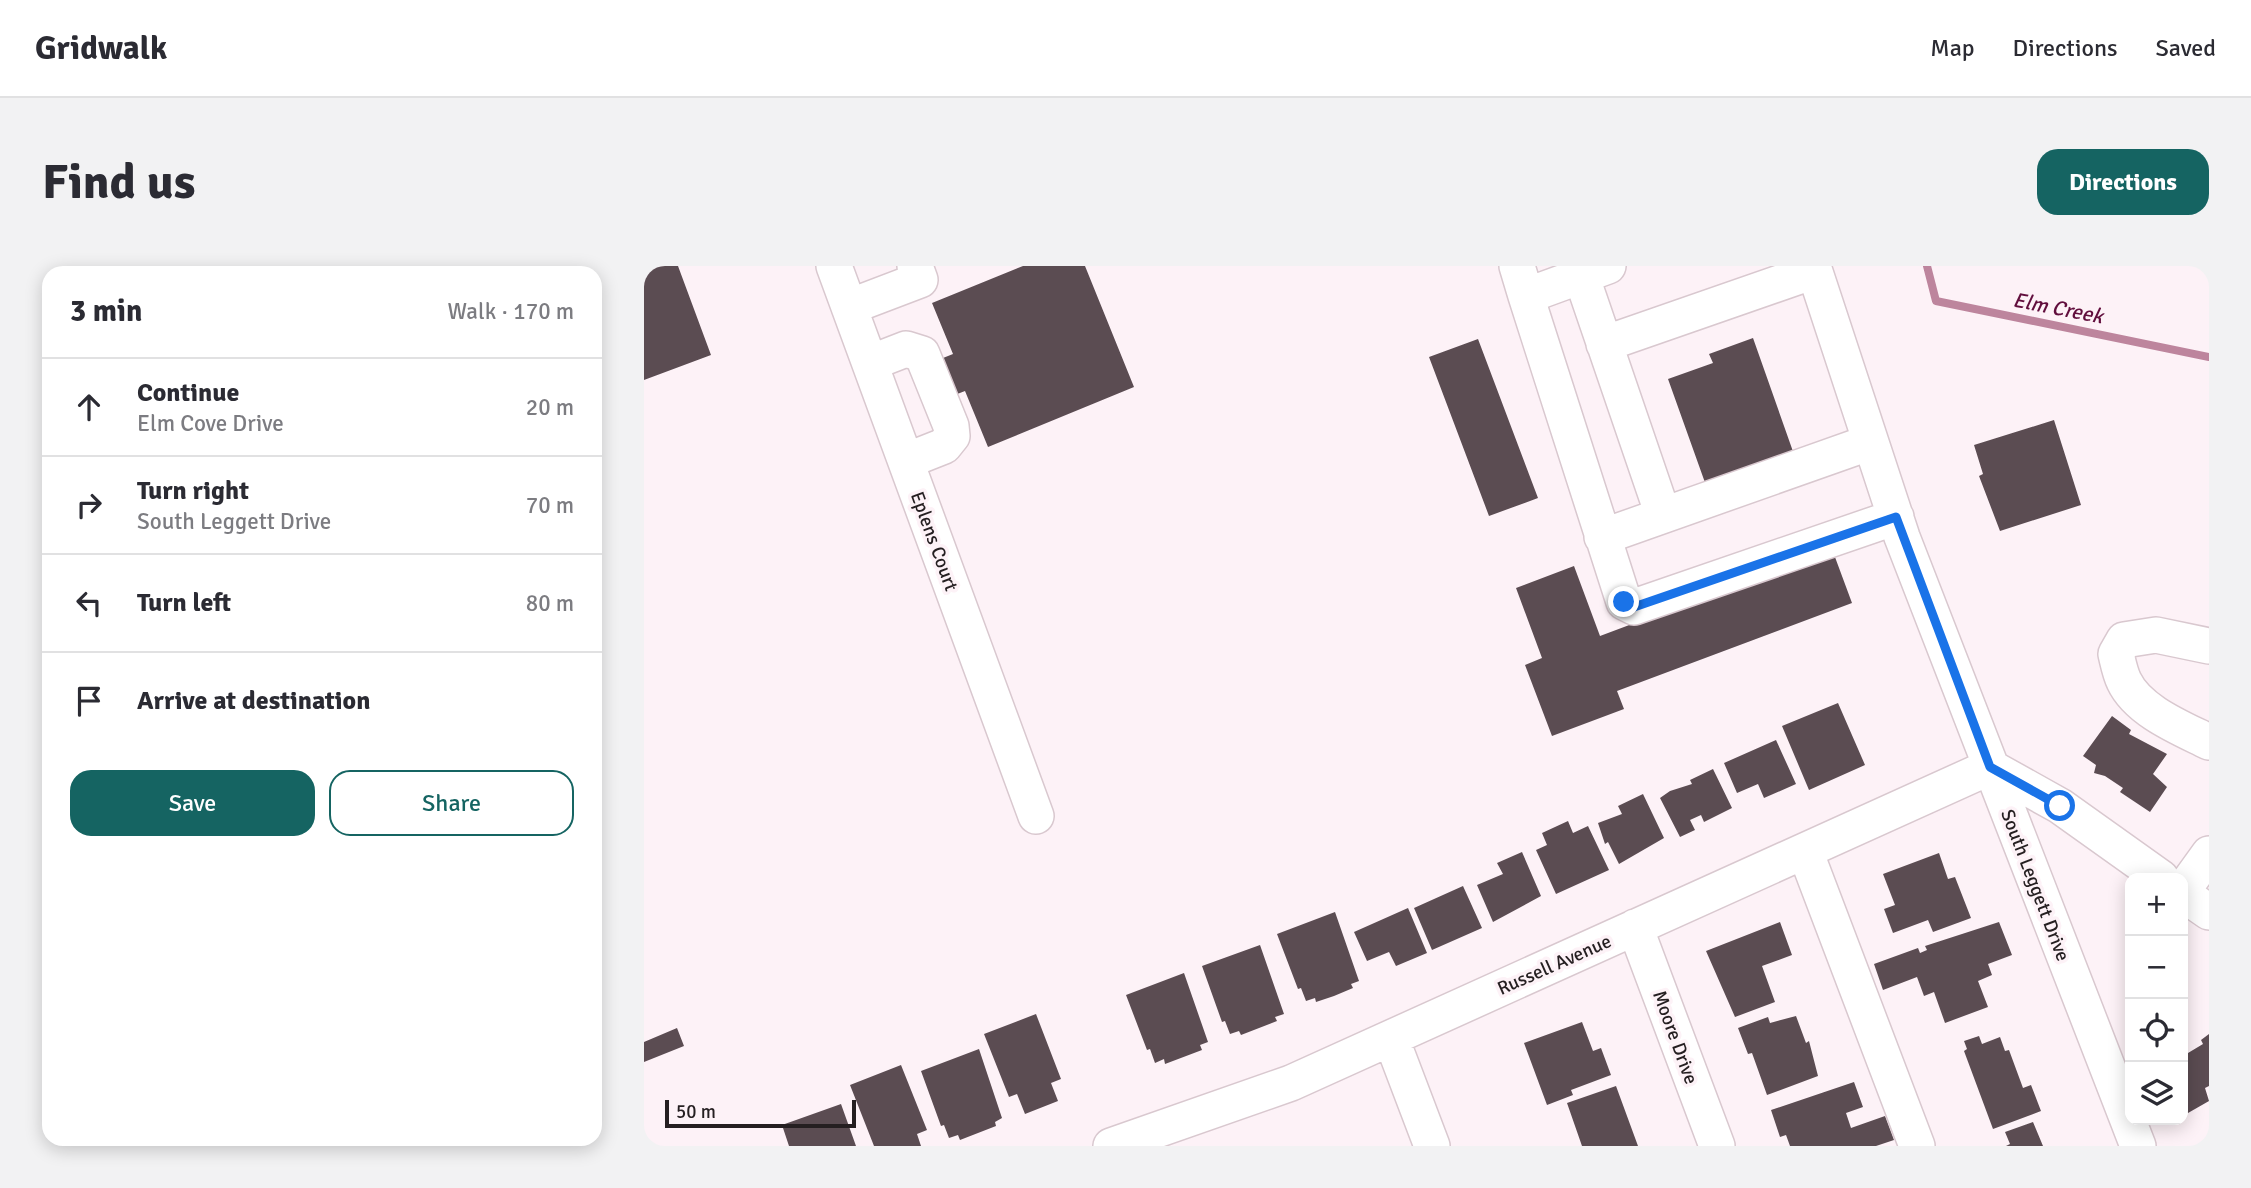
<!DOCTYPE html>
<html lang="en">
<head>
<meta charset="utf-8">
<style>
  :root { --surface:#fff; --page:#f2f2f3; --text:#2b2b33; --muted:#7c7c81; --line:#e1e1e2; --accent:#156462 }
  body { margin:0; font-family:Signika,sans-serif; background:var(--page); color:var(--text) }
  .controls { position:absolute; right:21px; bottom:21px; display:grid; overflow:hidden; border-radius:14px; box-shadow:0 4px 18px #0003 }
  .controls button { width:63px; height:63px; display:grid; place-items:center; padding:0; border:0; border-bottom:2px solid var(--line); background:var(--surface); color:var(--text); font:35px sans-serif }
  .scale { position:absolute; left:21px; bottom:18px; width:191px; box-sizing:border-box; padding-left:7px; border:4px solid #251f21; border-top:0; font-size:19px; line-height:24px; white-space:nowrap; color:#251f21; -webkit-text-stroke:5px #fdf2f7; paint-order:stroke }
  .stop { position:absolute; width:21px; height:21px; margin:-16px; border:5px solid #1a73e8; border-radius:50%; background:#fff }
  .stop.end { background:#1a73e8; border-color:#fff; box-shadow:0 2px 7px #0008 }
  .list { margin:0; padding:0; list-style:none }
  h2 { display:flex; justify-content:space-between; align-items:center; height:91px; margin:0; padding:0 28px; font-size:30px }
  h2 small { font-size:23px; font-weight:400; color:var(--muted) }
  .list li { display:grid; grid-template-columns:46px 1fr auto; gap:21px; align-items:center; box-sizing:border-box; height:98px; padding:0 28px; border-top:2px solid var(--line) }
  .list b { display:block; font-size:26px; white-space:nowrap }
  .list p { margin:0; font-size:23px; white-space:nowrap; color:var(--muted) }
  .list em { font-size:23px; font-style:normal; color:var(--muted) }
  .actions { display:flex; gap:14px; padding:21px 28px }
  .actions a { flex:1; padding:16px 0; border:2px solid var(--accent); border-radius:21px; text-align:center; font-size:24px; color:var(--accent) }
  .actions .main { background:var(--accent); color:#fff }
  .icon { flex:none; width:38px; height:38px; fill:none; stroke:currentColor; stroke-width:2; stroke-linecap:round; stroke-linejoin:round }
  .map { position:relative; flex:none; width:1565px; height:880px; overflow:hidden; border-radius:21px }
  header { display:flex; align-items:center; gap:42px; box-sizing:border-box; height:98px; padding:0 35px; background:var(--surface); border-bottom:2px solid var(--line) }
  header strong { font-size:33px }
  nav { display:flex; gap:38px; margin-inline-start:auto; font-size:24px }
  .intro { display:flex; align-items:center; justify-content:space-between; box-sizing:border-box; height:168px; padding:0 42px }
  h1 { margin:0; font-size:49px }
  .button { padding:18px 32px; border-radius:21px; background:var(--accent); color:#fff; font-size:24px; font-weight:700 }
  main { display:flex; gap:42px; padding:0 42px }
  aside { flex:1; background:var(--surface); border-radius:21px; box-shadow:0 4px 18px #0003 }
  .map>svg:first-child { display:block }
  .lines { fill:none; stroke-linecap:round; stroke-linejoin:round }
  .stream { stroke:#bd859d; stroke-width:8 }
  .building { fill:#5b4c52 }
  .minor-casing { stroke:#d9c8cf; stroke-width:38 }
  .minor { stroke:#fff; stroke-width:35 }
  .route { stroke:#1a73e8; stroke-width:9 }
  .labels { text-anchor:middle; stroke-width:7; stroke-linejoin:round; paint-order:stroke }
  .street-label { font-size:19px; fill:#251f21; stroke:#fdf2f7 }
  .water-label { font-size:21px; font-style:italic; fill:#610e3d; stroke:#fdf2f7 }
</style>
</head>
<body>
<header>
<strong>Gridwalk</strong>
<nav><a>Map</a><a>Directions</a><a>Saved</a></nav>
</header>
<div class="intro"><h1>Find us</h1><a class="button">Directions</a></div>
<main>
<aside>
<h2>3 min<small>Walk · 170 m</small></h2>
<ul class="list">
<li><svg class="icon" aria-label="ahead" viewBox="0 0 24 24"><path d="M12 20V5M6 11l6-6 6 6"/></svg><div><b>Continue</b><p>Elm Cove Drive</p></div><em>20 m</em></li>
<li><svg class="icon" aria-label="right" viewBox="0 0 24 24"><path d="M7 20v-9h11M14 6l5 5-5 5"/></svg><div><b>Turn right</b><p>South Leggett Drive</p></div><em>70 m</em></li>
<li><svg class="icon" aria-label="left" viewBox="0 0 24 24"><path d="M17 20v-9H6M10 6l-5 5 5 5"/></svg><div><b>Turn left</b></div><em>80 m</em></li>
<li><svg class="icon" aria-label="arrive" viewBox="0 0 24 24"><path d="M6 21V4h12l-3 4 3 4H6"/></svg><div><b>Arrive at destination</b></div></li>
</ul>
<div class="actions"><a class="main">Save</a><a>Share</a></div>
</aside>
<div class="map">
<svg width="1565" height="880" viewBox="0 0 1565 880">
  <rect width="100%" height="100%" fill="#fdf2f7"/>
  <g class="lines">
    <path class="stream" d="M1283 0 1292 35 1565 91"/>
  </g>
  <path class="building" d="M0 0H34L67 89 0 114Z
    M379 0H441L490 121 344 181 321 125 303 132 289 96 309 88 288 37Z
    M1109 72 1152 194 1064 225 1024 113 1069 97 1065 88Z
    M834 73 894 232 845 250 785 91Z
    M1410 154 1437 239 1356 265 1335 210 1339 208 1330 179Z
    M1188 283 1208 337 973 425 980 443 908 470 881 399 898 392 872 322 930 300 956 370Z
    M1194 437 1221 499 1165 524 1138 460Z
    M1468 450 1487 464 1485 468 1523 488 1509 508 1523 521 1506 546 1476 526 1479 522 1461 510 1450 507 1452 499 1439 490Z
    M1132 474 1152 518 1120 532 1114 518 1093 527 1080 497Z
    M1069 503 1088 542 1060 556 1057 549 1046 554 1051 564 1036 571 1016 532 1026 525 1048 518 1046 514Z
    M999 528 1020 572 975 598 964 576 961 578 954 557 978 548 974 540Z
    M924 555 929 567 944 560 965 604 912 628 892 584 903 579 898 567Z
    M878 586 897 630 849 656 833 619 859 608 853 597Z
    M1295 587 1304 613 1311 611 1327 652 1289 666 1284 654 1249 667 1240 643 1251 639 1239 608Z
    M819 620 838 662 788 684 770 642Z
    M764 642 783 687 752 700 745 686 723 695 710 666Z
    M691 646 715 715 707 718 709 722 690 730 672 736 671 732 662 735 657 722 654 723 633 668Z
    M1136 656 1148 689 1118 700 1131 736 1091 751 1062 685Z
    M1355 656 1368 689 1344 698 1348 709 1334 715 1344 741 1301 757 1290 726 1280 730 1273 711 1239 724 1230 698 1274 682 1276 687 1283 684 1281 680Z
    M616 679 640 748 631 751 633 755 597 769 595 765 586 768 581 755 578 756 558 700Z
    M540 707 564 776 556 779 558 784 521 798 520 793 511 797 506 783 503 784 482 729Z
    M392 748 417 813 407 817 414 835 381 848 373 828 365 831 340 768Z
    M1152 750 1162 777 1165 775 1174 810 1123 829 1108 787 1104 788 1094 762 1124 751 1126 757Z
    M938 756 949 785 957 782 967 809 927 824 929 829 903 839 880 777Z
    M33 762 40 780 0 796V776Z
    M1565 768V820L1561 822 1565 835 1544 847 1539 838V790L1559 778 1557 774Z
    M1335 770 1338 778 1356 771 1361 785 1365 784 1379 822 1387 819 1397 845 1349 863 1320 785 1323 783 1320 775Z
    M335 783 358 852 351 856 352 860 316 874 314 869 305 872 300 859 297 860 277 805Z
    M257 799 283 864 273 868 277 880H230L206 819Z
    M1210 816 1219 841 1202 847 1207 862 1241 850 1250 874 1232 880H1146L1142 869 1136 871 1127 844Z
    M972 820 994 880H938L923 837Z
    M197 838 212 880H145L138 859Z
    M1389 856 1399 880H1362L1366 878 1361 866Z"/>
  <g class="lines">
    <g class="minor-casing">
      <path id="minor" d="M190 0 392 550
        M873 0 882 30 964 0
        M1169 0 1258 271 1494 880
        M937 9 1019 249
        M882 30 980 336 990 341 1252 251
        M205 41 276 14 271 0
        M960 78 1170 5
        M226 97 262 83 278 88 307 160 308 170 300 180 262 195
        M958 271 1224 177
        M1565 380 1512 369 1480 374 1472 388C1474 396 1476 407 1480 415 1494 445 1537 462 1565 476
        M1346 501 1416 540 1517 612
        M1161 585 1273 880
        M1539 624 1565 588
        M1539 628 1565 646
        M991 661 1073 880
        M747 772 788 880
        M467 880 647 817 1346 501"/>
    </g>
    <use href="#minor" class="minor"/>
  </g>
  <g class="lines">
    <path class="route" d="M980 336 990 341 1252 251 1346 501 1416 540"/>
  </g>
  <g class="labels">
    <g class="street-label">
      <text transform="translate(291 275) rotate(70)" y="7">Eplens Court</text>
      <text transform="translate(1392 619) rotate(69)" y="7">South Leggett Drive</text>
      <text transform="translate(910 698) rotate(-24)" y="7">Russell Avenue</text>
      <text transform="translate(1032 771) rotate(70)" y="7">Moore Drive</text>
    </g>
    <g class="water-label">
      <text transform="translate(1414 42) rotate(11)" y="7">Elm Creek</text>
    </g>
  </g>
</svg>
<div class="controls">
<button>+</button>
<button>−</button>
<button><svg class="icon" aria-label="locate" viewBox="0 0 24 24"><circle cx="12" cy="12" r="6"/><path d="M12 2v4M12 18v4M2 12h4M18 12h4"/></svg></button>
<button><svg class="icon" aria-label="layers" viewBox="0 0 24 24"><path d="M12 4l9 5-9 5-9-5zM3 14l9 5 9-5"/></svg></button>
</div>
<div class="scale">50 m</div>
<div class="stop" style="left:1416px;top:540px"></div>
<div class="stop end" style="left:980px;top:336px"></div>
</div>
</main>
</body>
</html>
